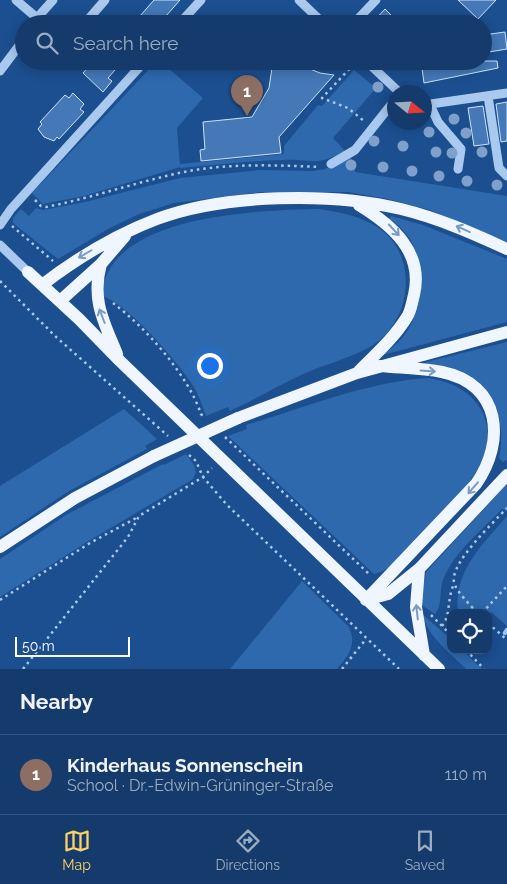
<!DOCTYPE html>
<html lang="en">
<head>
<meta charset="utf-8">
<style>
  :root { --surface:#143b6b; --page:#1d4271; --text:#f1f3f6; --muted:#9dadc1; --line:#33557e; --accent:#ffd166 }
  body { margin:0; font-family:Raleway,sans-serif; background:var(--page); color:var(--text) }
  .controls { position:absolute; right:15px; bottom:15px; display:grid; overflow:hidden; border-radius:10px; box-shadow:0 2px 12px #0003 }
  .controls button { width:45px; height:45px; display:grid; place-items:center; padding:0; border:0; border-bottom:1px solid var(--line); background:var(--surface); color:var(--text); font:25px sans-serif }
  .compass { position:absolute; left:387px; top:85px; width:45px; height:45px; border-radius:50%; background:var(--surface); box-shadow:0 2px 12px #0003; rotate:108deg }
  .scale { position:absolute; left:15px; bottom:12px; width:115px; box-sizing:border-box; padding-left:5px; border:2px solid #fff; border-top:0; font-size:14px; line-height:18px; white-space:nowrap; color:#fff; -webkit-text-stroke:4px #1b4f8f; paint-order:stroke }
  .you { position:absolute; left:209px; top:365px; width:18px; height:18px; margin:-12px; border:4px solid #fff; border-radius:50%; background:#1a73e8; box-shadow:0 0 0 8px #1a73e833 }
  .badge { display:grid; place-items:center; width:32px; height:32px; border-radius:50%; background:var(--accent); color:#fff; font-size:16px; font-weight:700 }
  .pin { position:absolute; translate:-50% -41px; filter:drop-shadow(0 1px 2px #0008) }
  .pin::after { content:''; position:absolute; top:26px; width:18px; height:15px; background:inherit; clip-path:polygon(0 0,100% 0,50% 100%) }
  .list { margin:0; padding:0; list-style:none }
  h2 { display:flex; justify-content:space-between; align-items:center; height:65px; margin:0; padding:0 20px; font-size:21px }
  h2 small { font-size:16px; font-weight:400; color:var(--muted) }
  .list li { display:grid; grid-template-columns:32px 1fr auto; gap:15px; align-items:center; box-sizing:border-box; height:80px; padding:0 20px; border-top:1px solid var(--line) }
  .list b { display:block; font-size:19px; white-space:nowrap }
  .list p { margin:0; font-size:16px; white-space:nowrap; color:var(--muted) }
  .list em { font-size:16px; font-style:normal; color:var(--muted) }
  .icon { flex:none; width:28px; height:28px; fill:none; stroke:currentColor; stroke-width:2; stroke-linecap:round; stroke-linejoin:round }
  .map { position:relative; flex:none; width:507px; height:669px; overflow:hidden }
  .search { position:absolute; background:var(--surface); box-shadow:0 2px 12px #0003; left:15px; right:15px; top:15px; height:55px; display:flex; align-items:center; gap:12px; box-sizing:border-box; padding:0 18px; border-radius:28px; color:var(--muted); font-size:19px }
  .sheet { height:145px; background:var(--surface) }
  nav { display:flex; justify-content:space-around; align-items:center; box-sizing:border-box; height:70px; border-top:1px solid var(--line); background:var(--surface); font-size:14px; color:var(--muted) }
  nav a { display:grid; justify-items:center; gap:2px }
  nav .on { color:var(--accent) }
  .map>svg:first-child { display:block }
  .green { fill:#2e69ad }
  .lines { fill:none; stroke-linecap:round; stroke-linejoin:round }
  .stream { stroke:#9cc4f0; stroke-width:4.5 }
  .building { fill:#4478b7; stroke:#cfe3fa }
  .path { stroke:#a9c9ee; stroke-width:2.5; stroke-dasharray:2.5 4; stroke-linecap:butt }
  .minor { stroke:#a9c9ee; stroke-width:9 }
  .major { stroke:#f0f6ff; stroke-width:12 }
  .major-bridge { stroke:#f0f6ff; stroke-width:12 }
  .tree { fill:#7ea0ca }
  .oneway { stroke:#7b9ac1 }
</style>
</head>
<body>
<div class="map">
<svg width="507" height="669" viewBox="0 0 507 669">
  <rect width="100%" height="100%" fill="#1b4f8f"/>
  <path class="green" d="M157 61 161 62 203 98 177 128 180 167 84 196 43 204 32 193Z
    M354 70 376 88 333 138 345 151C313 168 313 158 281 160 248 161 214 165 180 168V164L284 154V146L318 105 322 106Z
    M350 157 355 163V172L507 196V242L430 210 388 199 348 192H263L174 203 139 214 108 229 58 259 13 223V218L21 209 29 216 36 208 43 210 85 202 180 178 260 170 313 171 325 169Z
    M319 209C352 214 388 222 401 256 414 289 400 331 368 348 347 359 323 365 301 375 277 386 254 400 230 411L228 407 206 416C202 404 197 391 190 381 175 359 127 303 102 296 105 214 261 210 319 209Z
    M391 216 423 225 507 259V322L383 355C393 347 402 340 408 330 428 296 427 241 389 219Z
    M507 342V460L503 462 499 458C505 424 500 404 472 383 457 371 446 366 427 364L426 362Z
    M429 378C450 382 468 389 480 408 507 455 457 496 428 527 414 542 395 570 374 574L228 436 247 429 246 425C304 408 369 381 429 378Z
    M124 409 157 439 145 446 147 449 69 491 0 537V486Z
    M186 454 194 465 196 472 193 479 87 542 0 597V559L66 515 163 464 164 465Z
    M507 484V512L502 509C483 529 453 553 443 580 439 591 443 604 435 614L420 604 426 572Z
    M507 516V626L491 612 488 615V613H458C453 572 482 545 507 516Z
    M302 581 349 627C357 645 349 655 337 669H230Z
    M422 614 451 639V650H462L482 669H466C449 652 429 638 422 614Z"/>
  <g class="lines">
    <path class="stream" d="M505 633 507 630"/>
  </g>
  <path class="building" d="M154 0H180L159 24H133Z
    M458 0H496L478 19Z
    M385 9 400 24H371Z
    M505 32 507 49 483 53V35Z
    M94 61H123L108 78 112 81 103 92 83 73Z
    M273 61H299L298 64 320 73 334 75 279 137 281 153 201 161 200 150 205 149 203 122 252 117 269 88Z
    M421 61H497L498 68 424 83Z
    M73 93 84 104 80 109 84 112 59 139 57 137 54 141 44 137 38 129 42 124 40 122 65 95 69 98Z
    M507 102V141L501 142 496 104Z
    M483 106 489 144 474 146 468 108Z"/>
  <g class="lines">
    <path class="path" d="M354 64 322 98 348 108 364 121
      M35 200 41 206 46 207C91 198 134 183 179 173 225 163 273 165 320 167
      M12 226 53 261
      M0 281 55 336 168 436
      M113 303C146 328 188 375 201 414L205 418
      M225 437 370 575
      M189 455 196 461 203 477 227 505 399 669
      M0 600 90 543 138 517
      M477 613C471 605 456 592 454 582 450 563 494 522 507 508
      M482 613 507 586
      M431 615 451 635
      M488 623 507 640
      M442 626C451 615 447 598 454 584
      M466 650 484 669
      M23 669 128 537 139 516 203 477 212 468
      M342 669 366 639"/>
    <path class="minor" d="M16 0 37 18 53 0
      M299 0 324 24
      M86 22 105 0
      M179 24 201 0
      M353 24 376 0
      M366 61 399 92
      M0 71 24 39
      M488 96 499 168 507 176
      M424 105 507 93
      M430 105 438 122 461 149 458 169
      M331 164 355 150 394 101
      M0 225 11 209 145 61
      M0 245 28 272"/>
    <path class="major" d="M101 264C91 300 104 322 117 354
      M28 272 79 319 120 361 439 669
      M42 285C77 258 115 235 157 219 223 194 332 192 401 209 438 218 472 233 507 249
      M60 301 101 264 125 236
      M359 371C376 354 394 338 407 317 411 311 412 302 414 295 424 252 392 225 359 205
      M238 418 357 373 507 332
      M0 547 75 498 154 456
      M419 569 416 607 424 655
      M366 600 476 484C506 441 501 384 442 372 422 368 400 368 380 366
      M366 600 388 594 419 569 507 475"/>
    <path class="major-bridge" d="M154 456 238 418"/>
  </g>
  <g class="tree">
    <circle cx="378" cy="87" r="5.5"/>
    <circle cx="454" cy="119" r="5.5"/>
    <circle cx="429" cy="132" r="5.5"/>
    <circle cx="466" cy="133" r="5.5"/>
    <circle cx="374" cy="141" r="5.5"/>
    <circle cx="403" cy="146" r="5.5"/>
    <circle cx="436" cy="152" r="5.5"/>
    <circle cx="482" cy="152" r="5.5"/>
    <circle cx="452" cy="153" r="5.5"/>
    <circle cx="351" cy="165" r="5.5"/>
    <circle cx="383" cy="167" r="5.5"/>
    <circle cx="412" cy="171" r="5.5"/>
    <circle cx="439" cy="176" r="5.5"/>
    <circle cx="467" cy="181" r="5.5"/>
    <circle cx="497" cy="185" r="5.5"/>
  </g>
  <defs><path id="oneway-shaft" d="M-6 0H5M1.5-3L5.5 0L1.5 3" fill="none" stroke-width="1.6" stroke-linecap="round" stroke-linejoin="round" transform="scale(1.25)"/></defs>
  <g class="oneway">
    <use href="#oneway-shaft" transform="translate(463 229) rotate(-156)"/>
    <use href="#oneway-shaft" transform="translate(394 230) rotate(47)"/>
    <use href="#oneway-shaft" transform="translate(85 254) rotate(150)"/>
    <use href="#oneway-shaft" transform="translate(102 316) rotate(-111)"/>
    <use href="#oneway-shaft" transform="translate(428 371) rotate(4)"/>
    <use href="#oneway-shaft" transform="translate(473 488) rotate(131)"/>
    <use href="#oneway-shaft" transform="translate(417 612) rotate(-96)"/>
  </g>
</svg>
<div class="controls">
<button><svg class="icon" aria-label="locate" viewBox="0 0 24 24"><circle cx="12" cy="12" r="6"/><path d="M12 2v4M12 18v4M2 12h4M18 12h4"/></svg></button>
</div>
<svg class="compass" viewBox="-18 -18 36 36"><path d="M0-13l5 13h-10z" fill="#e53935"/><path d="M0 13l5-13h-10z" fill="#9dadc1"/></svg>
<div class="scale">50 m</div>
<div class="you"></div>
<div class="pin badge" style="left:247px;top:116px;background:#8d6e63">1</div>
<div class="search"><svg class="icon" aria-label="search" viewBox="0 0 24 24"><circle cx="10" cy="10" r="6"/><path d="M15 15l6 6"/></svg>Search here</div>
</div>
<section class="sheet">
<h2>Nearby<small></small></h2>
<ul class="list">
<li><span class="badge" style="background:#8d6e63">1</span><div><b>Kinderhaus Sonnenschein</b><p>School · Dr.-Edwin-Grüninger-Straße</p></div><em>110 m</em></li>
</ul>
</section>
<nav>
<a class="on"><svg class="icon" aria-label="map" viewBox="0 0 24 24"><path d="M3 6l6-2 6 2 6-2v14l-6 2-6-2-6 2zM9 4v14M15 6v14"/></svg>Map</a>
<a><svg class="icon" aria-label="directions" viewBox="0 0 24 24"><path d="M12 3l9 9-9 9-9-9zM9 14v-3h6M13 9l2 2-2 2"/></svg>Directions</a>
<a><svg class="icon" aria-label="saved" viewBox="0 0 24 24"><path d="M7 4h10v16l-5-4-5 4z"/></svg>Saved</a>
</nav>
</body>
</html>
